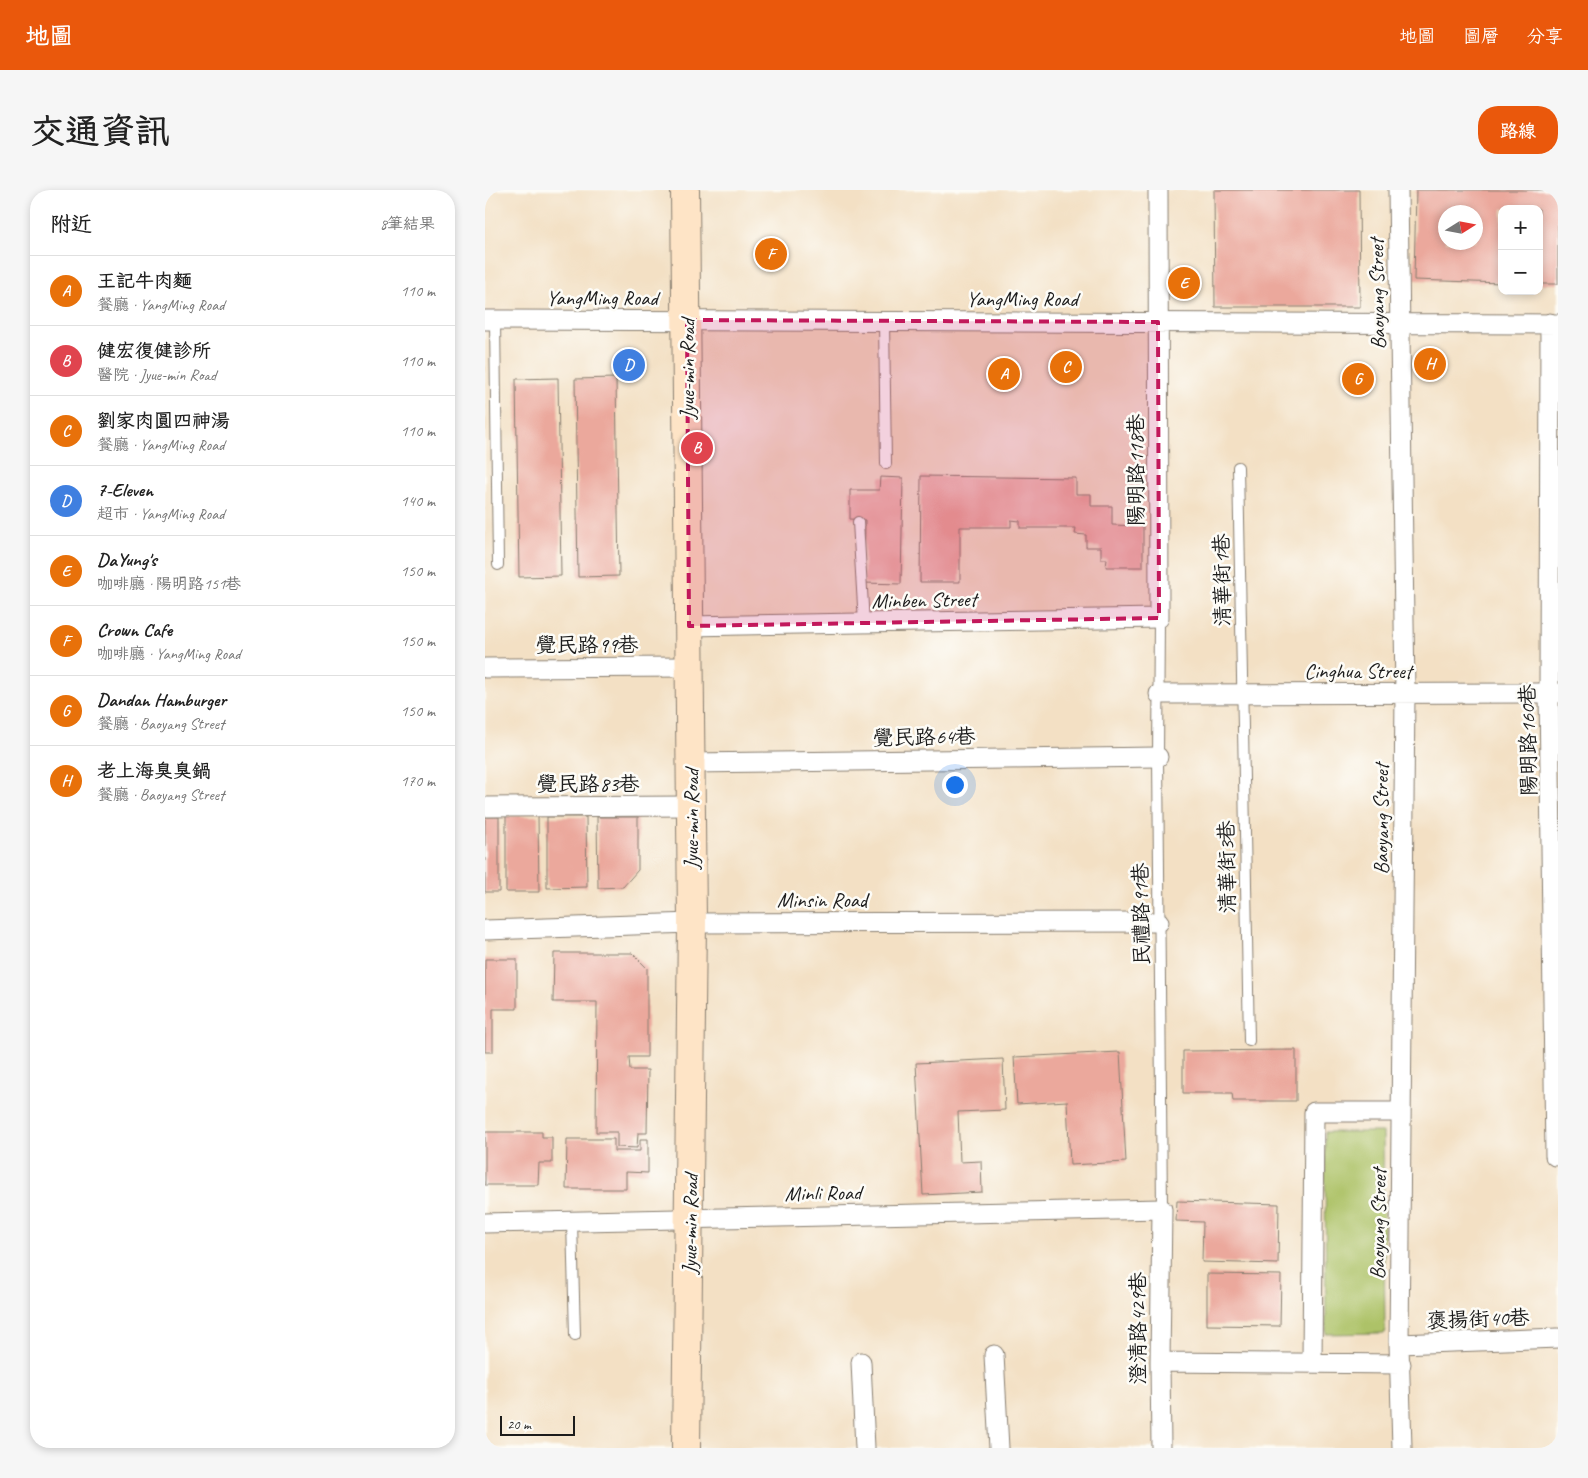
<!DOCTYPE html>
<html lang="zh-TW">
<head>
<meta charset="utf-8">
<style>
  :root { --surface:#fff; --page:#f6f6f6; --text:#222; --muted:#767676; --line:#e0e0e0; --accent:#ea580c }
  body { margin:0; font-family:Caveat,"LXGW WenKai TC",sans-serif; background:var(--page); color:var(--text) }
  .controls { position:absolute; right:15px; top:15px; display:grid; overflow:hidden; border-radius:10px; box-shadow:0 2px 8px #0003 }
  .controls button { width:45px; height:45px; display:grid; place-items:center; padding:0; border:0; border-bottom:1px solid var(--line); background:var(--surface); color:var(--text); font:25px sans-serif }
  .compass { position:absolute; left:953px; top:15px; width:45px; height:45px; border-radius:50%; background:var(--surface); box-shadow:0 2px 8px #0003; rotate:79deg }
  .scale { position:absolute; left:15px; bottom:12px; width:75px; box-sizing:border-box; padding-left:5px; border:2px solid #1c1c1c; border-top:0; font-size:14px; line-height:18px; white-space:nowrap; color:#1c1c1c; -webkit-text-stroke:4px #fdfcf7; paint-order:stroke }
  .you { position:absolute; left:469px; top:594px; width:18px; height:18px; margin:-12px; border:4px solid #fff; border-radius:50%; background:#1a73e8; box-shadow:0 0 0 8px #1a73e833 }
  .badge { display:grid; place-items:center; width:32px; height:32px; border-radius:50%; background:var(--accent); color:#fff; font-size:16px; font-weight:700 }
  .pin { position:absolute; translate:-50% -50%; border:2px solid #fff; box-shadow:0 1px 5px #0006 }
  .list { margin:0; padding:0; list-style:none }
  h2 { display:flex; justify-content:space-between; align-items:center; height:65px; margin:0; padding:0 20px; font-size:21px }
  h2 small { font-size:16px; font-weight:400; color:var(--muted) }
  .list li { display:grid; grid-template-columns:32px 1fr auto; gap:15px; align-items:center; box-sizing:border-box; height:70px; padding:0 20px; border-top:1px solid var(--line) }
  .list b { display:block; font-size:19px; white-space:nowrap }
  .list p { margin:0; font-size:16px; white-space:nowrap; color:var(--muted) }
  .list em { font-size:16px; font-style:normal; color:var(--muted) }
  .map { position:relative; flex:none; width:1073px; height:1258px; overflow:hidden; border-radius:20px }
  header { display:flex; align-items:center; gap:30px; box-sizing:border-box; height:70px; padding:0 25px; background:var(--accent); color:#fff }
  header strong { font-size:24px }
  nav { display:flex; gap:28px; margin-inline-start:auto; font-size:18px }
  .intro { display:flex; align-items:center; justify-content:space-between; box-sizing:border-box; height:120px; padding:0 30px }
  h1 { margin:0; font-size:35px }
  .button { padding:12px 22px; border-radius:20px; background:var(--accent); color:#fff; font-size:18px; font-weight:700 }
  main { display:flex; gap:30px; padding:0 30px }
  aside { flex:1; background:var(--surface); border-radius:20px; box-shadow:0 2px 8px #0003 }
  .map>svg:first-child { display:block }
  .green { fill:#adc267; stroke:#646f42 }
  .building { fill:#eba89c; fill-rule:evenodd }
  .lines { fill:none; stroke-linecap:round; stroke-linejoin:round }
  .lane-casing { stroke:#887e70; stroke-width:12 }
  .street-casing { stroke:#887e70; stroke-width:21 }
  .secondary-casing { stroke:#887e70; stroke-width:30 }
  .lane { stroke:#fff; stroke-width:10 }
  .street { stroke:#fff; stroke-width:19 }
  .secondary { stroke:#fee4c6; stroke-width:28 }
  .marked { fill:#c2185b; fill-opacity:0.2; stroke:#c2185b; stroke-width:4; stroke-dasharray:10 6; stroke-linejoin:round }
  .labels { text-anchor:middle; stroke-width:5; stroke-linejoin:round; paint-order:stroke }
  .street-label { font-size:21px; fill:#1c1c1c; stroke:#fdfcf7 }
</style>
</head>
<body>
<header>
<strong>地圖</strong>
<nav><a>地圖</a><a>圖層</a><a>分享</a></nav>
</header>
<div class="intro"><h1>交通資訊</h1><a class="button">路線</a></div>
<main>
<aside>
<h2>附近<small>8筆結果</small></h2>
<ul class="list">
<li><span class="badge" style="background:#e8710a">A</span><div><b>王記牛肉麵</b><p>餐廳 · YangMing Road</p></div><em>110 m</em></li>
<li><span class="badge" style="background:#e0444e">B</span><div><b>健宏復健診所</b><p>醫院 · Jyue-min Road</p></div><em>110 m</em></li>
<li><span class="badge" style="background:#e8710a">C</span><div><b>劉家肉圓四神湯</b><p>餐廳 · YangMing Road</p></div><em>110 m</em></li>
<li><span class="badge" style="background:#3f7fe0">D</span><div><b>7-Eleven</b><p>超市 · YangMing Road</p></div><em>140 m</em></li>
<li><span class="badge" style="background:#e8710a">E</span><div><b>DaYung's</b><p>咖啡廳 · 陽明路151巷</p></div><em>150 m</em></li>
<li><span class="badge" style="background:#e8710a">F</span><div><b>Crown Cafe</b><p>咖啡廳 · YangMing Road</p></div><em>150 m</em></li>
<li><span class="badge" style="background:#e8710a">G</span><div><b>Dandan Hamburger</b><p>餐廳 · Baoyang Street</p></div><em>150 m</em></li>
<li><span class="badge" style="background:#e8710a">H</span><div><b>老上海臭臭鍋</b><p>餐廳 · Baoyang Street</p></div><em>170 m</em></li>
</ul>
</aside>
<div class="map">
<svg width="1073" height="1258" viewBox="0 0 1073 1258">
  <rect width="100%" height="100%" fill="#fdfcf7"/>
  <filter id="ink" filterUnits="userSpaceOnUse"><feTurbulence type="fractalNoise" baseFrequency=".02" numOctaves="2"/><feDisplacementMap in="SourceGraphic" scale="10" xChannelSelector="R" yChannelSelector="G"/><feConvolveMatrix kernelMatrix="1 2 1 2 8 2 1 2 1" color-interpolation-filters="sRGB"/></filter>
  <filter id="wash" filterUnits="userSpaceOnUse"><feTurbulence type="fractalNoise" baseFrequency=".0096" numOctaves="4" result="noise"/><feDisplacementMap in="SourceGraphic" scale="20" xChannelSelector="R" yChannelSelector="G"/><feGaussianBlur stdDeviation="1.12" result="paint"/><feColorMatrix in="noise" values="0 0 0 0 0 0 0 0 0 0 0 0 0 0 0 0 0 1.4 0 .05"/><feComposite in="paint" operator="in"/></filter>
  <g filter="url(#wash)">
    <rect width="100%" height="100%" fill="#f3e0c4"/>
    <path class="green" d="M840 942H898L900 1143 841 1144Z"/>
    <g id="blocks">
      <path class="building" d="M729 0H874L875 117H730Z
        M931 0H1073V94H1054V19H1017V93L929 90ZM961 22H991V52H961Z
        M73 188 76 386 34 387 31 189Z
        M131 188 134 386 93 387 90 189Z
        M436 286 591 288V304H606V316H627V335L658 336V377H621L622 369H616V357H601V345L590 344 591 338H535V331L526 330V337H475V392H435Z
        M395 287 418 288 416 394 379 393 380 330 365 329V300H394Z
        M21 626H53L54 702H21Z
        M0 627H14V702H0Z
        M62 627H101L102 697 62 698Z
        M112 627H153V680L138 697 113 698Z
        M69 763H147L162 778V867H144L145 880H163L162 943H153L152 958 132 957V942H111L112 812H68Z
        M0 769H32V819H8V862H0Z
        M811 860V911H748L747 903H698V861Z
        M635 862 641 972 585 975 582 911 532 914 529 867Z
        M518 869 520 920 473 922 475 972 496 971 497 1002 438 1005 431 873Z
        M0 942H57V947H67V973H54L53 995H0Z
        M82 949H129V961H155V949H163V983L141 982V999H81Z
        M692 1011 794 1014 793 1074 717 1072 718 1032 691 1031Z
        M722 1084 796 1085 795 1136 722 1135Z"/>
    </g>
  </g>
  <g filter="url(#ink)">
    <use href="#blocks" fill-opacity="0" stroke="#887e70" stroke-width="1"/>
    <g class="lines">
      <g class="lane-casing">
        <path id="lane" d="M10 130 13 375
          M399 131 401 274
          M753 277 764 851
          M373 332 379 433
          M674 428 673 567 677 1019
          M87 1031 90 1145"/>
      </g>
      <g class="street-casing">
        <path id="street" d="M913 0 920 503 914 1154 917 1258
          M0 130 1073 134
          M1065 133 1064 503 1070 966
          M204 436 674 428 673 0
          M0 478 205 477
          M674 504 1073 503
          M206 573 673 567
          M0 617 206 616
          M0 740 207 733 674 732
          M0 1033 677 1019 675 1172 676 1258
          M914 1154 1073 1148
          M509 1165 514 1258
          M376 1172 380 1258
          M675 1172 916 1174
          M827 1173 829 922H916"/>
      </g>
      <g class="secondary-casing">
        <path id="secondary" d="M200 0 207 733 201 1258"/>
      </g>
      <use href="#lane" class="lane"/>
      <use href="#street" class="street"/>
      <use href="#secondary" class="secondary"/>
    </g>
  </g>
  <path class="marked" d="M202 130 673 132 674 428 204 436Z"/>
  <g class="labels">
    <g class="street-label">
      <text transform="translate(892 104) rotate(-91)" y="7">Baoyang Street</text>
      <text x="117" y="115">YangMing Road</text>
      <text x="537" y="116">YangMing Road</text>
      <text transform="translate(202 179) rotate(-90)" y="7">Jyue-min Road</text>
      <text transform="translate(651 280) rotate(-90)" y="7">陽明路118巷</text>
      <text transform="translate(737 390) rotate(-91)" y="7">清華街1巷</text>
      <text transform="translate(439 410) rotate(-1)" y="7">Minben Street</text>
      <text x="102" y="462">覺民路99巷</text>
      <text x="873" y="488">Cinghua Street</text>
      <text transform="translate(439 547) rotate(-1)" y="7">覺民路64巷</text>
      <text transform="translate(1043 550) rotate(-91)" y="7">陽明路160巷</text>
      <text x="103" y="601">覺民路83巷</text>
      <text transform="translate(206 629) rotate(-90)" y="7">Jyue-min Road</text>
      <text transform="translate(896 629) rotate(-90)" y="7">Baoyang Street</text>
      <text transform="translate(742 677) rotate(-91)" y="7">清華街3巷</text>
      <text x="337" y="717">Minsin Road</text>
      <text transform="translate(656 724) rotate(-91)" y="7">民禮路91巷</text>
      <text transform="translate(338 1003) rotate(-1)" y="7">Minli Road</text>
      <text transform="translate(205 1034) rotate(-89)" y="7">Jyue-min Road</text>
      <text transform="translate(893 1034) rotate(-89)" y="7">Baoyang Street</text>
      <text transform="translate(993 1129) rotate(-2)" y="7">褒揚街40巷</text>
      <text transform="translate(653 1138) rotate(-90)" y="7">澄清路429巷</text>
    </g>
  </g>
</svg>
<div class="controls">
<button>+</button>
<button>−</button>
</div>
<svg class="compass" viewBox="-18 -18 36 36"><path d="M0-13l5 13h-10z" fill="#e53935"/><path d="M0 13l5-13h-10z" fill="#767676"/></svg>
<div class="scale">20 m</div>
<div class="you"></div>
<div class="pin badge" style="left:519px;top:184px;background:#e8710a">A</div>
<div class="pin badge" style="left:212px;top:258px;background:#e0444e">B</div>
<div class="pin badge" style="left:581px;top:177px;background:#e8710a">C</div>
<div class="pin badge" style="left:144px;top:175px;background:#3f7fe0">D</div>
<div class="pin badge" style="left:699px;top:93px;background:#e8710a">E</div>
<div class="pin badge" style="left:286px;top:64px;background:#e8710a">F</div>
<div class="pin badge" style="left:873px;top:189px;background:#e8710a">G</div>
<div class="pin badge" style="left:945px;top:174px;background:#e8710a">H</div>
</div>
</main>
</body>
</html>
